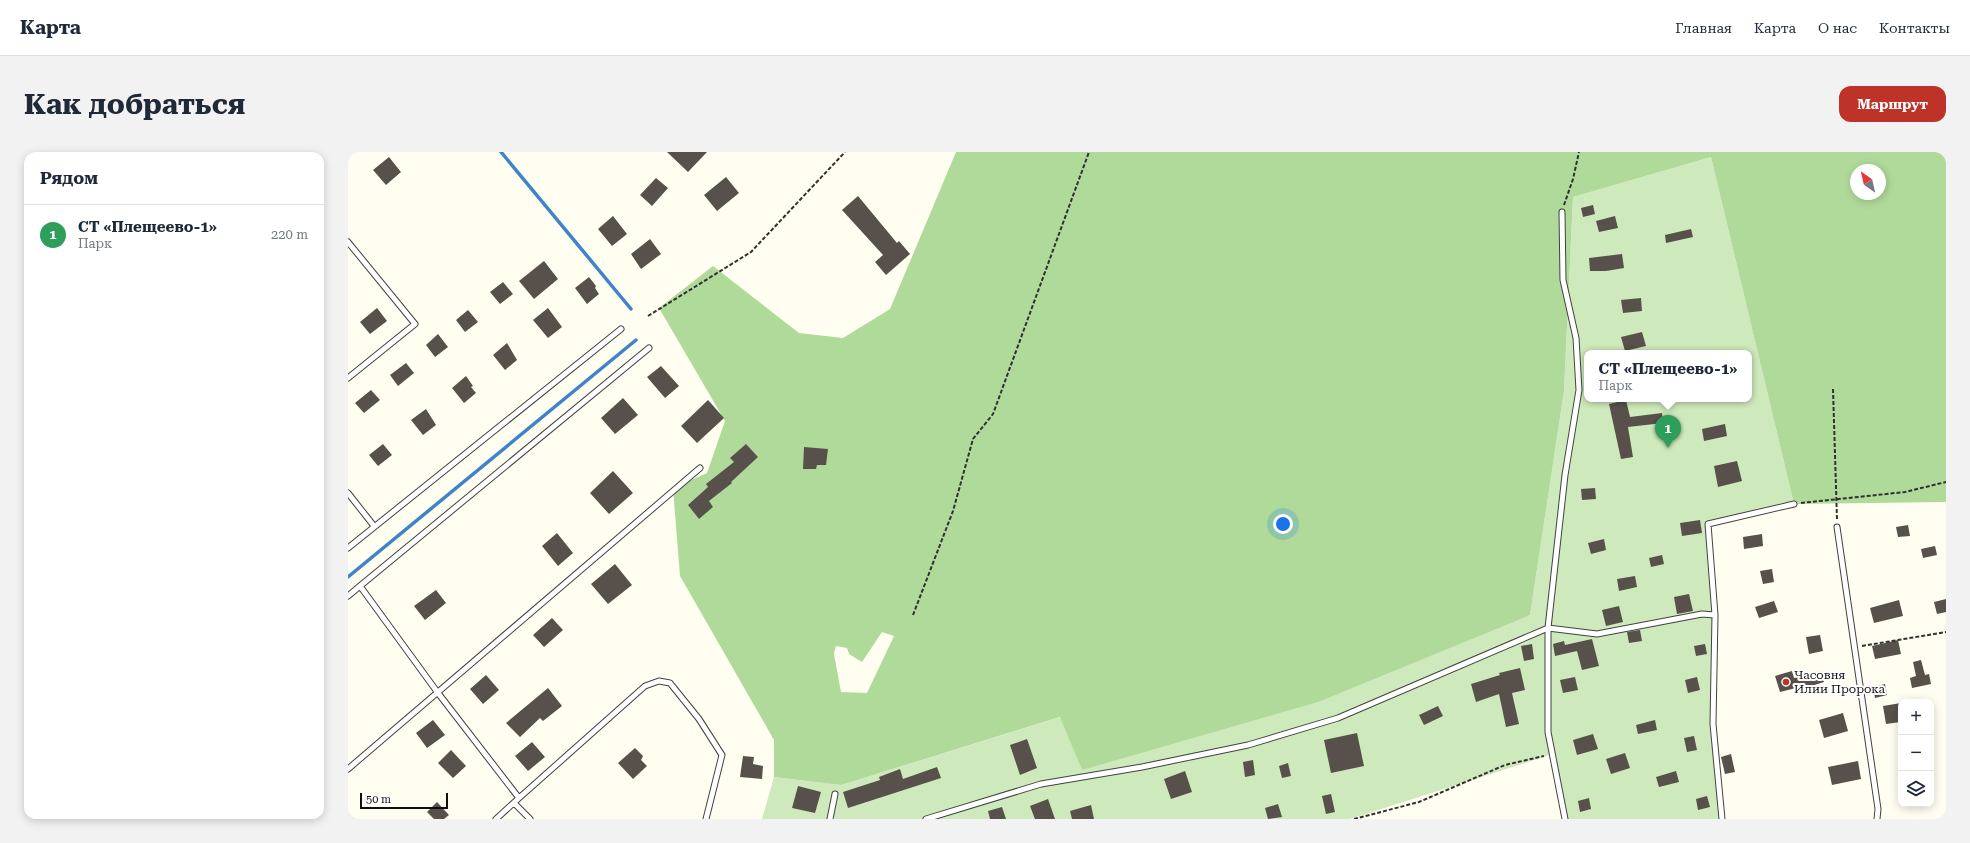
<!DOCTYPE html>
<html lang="ru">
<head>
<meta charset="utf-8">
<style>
  :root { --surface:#fff; --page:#f2f2f3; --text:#1f2937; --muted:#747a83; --line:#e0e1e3; --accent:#bd3229 }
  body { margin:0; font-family:"Roboto Serif",serif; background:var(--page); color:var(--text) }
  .controls { position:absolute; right:12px; bottom:12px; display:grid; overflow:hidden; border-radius:8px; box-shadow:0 2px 10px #0003 }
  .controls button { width:36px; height:36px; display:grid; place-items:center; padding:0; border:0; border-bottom:1px solid var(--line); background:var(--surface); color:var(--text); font:20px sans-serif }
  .compass { position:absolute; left:1502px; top:12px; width:36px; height:36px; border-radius:50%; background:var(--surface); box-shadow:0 2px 10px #0003; rotate:326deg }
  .scale { position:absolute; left:12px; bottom:10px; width:88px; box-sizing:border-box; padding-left:4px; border:2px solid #0f0f0f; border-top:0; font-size:11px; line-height:14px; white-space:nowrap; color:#0f0f0f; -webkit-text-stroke:3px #fff; paint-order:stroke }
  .you { position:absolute; left:935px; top:372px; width:14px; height:14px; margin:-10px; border:3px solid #fff; border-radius:50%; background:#1a73e8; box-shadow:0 0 0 6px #1a73e833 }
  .badge { display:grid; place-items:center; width:26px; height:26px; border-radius:50%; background:var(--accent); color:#fff; font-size:13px; font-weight:700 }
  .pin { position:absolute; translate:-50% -33px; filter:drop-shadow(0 1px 2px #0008) }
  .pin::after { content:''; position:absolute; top:21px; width:14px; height:12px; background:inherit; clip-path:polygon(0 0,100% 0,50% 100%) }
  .popup { position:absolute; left:1236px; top:198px; width:168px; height:52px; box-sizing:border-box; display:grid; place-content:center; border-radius:8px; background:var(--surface); filter:drop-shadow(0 1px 3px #0005); font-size:13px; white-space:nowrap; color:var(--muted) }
  .popup b { font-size:15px; color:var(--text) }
  .popup::after { content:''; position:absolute; left:50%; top:100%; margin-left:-8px; border:8px solid transparent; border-top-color:var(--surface) }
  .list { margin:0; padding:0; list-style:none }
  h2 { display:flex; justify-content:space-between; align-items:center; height:52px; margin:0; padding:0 16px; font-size:17px }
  h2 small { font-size:13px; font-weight:400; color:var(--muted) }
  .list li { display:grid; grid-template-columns:26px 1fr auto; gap:12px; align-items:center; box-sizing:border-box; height:60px; padding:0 16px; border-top:1px solid var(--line) }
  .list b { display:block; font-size:15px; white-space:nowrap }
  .list p { margin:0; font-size:13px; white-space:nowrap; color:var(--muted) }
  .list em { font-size:13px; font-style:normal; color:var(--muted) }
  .icon { flex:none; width:22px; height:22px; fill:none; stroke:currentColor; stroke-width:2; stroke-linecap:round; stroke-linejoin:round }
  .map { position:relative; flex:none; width:1598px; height:667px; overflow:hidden; border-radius:12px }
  header { display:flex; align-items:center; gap:24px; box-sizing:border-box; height:56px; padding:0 20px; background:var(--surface); border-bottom:1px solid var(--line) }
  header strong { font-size:19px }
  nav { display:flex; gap:22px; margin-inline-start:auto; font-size:14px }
  .intro { display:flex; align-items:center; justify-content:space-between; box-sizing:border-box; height:96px; padding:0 24px }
  h1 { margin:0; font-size:28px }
  .button { padding:10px 18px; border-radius:12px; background:var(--accent); color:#fff; font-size:14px; font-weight:700 }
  main { display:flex; gap:24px; padding:0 24px }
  aside { flex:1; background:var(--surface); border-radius:12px; box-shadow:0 2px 10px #0003 }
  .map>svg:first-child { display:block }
  .green { fill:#cee9bb; fill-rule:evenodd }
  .forest { fill:#b0da9a; fill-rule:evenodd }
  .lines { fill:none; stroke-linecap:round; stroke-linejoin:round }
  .stream { stroke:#3f84cb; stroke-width:3.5 }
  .building { fill:#58514b }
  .service-casing { stroke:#424242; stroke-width:7 }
  .path { stroke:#313131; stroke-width:2; stroke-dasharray:4 2; stroke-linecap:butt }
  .service { stroke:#fff; stroke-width:5 }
  .poi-dot { fill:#bd3229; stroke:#fff; stroke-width:1.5 }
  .labels { text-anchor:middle; stroke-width:4; stroke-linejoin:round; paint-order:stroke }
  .poi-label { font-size:12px; fill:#0f0f0f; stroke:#fff; text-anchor:start }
</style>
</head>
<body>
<header>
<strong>Карта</strong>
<nav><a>Главная</a><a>Карта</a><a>О нас</a><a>Контакты</a></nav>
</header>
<div class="intro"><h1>Как добраться</h1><a class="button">Маршрут</a></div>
<main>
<aside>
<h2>Рядом<small></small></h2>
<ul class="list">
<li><span class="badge" style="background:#2e9e5b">1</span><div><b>СТ «Плещеево-1»</b><p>Парк</p></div><em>220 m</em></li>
</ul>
</aside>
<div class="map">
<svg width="1598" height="667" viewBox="0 0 1598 667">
  <rect width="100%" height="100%" fill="#fffef1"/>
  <path class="green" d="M1363 5 1446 352 1360 372 1367 463 1365 572 1374 667H1217L1205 602 1002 667H414L426 625 493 633 713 565 734 618 1182 463 1216 239 1225 45ZM1239 201H1401V247H1239Z"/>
  <path class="forest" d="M608 0H1598V350L1446 352 1363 5 1225 45 1216 239 1182 463 970 550 734 618 712 565 493 633 426 625V588L332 424 325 336 359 321 377 269 311 156 365 114 451 181 495 186 542 157ZM1508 18H1532V42H1508ZM534 480 546 484 519 541 493 540 486 502 488 494 499 496 501 502 514 510Z"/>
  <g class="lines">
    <path class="stream" d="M153 0 283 157
      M0 425 288 188"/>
  </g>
  <path class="building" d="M319 0H359L340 20Z
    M41 5 53 20 38 33 25 18Z
    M378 25 391 41 369 59 356 43Z
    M308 26 320 36 304 54 292 43Z
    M510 44 549 91 551 89 562 102 538 123 527 110 535 103 494 58Z
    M1245 53 1247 62 1235 65 1233 56Z
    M265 64 279 82 264 94 250 77Z
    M1267 64 1270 76 1251 80 1248 69Z
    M1343 77 1345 85 1318 91 1317 83Z
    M302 87 313 102 293 117 283 102Z
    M1274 102 1276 116 1258 119H1242L1241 106Z
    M196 109 210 127 186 147 171 129Z
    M241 125 248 134 247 136 251 142 239 152 227 136Z
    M155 130 165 142 152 152 142 140Z
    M1293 146 1294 159 1275 161 1273 148Z
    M29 156 39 169 22 182 12 170Z
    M200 156 214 175 200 186 185 168Z
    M120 158 130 170 117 180 108 168Z
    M1294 180 1298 194 1277 199 1273 185Z
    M90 182 100 195 87 205 78 193Z
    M159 191 169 208 157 218 145 203Z
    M58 211 66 221 50 234 42 223Z
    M313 214 331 234 317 246 299 225Z
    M118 224 125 234 123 235 128 241 116 251 104 236Z
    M23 238 32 248 16 261 7 251Z
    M275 246 290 263 267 282 253 266Z
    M360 248 376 266 349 291 333 274Z
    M1278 248 1282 265 1314 261 1315 271 1280 275 1285 305 1273 307 1261 252Z
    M78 257 88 273 75 283 63 268Z
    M1377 272 1379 284 1356 289 1354 277Z
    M35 292 44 303 30 314 21 303Z
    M398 292 410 305 383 330 384 331 361 349 365 355 351 367 340 353 360 335 358 332 386 310 382 306Z
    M456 295 480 297 478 313H469L468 317H455Z
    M1389 309 1394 329 1370 335 1366 314Z
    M265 319 285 341 261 362 242 341Z
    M1247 336 1248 347 1234 348 1233 337Z
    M1352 368 1354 381 1334 384 1332 371Z
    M1560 373 1562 384 1550 385 1548 375Z
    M209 381 225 401 210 414 194 394Z
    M1414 382 1415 394 1396 397 1395 385Z
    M1256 387 1258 398 1243 402 1240 391Z
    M1587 394 1589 403 1575 406 1573 397Z
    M1314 403 1316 412 1303 415 1301 406Z
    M267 412 284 433 260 452 243 432Z
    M1424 417 1426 430 1415 432 1412 419Z
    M1287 424 1289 435 1271 439 1269 427Z
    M88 438 98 451 77 468 66 454Z
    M1341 442 1345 459 1329 462 1326 445Z
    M1598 447V460L1589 462 1586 450Z
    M1551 448 1555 464 1526 471 1522 456Z
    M1426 449 1430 460 1411 466 1407 455Z
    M1271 454 1275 470 1258 474 1254 458Z
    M204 466 215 478 196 495 185 483Z
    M1292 478 1294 489 1281 491 1279 480Z
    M1472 483 1475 499 1461 502 1458 485Z
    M1244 487 1251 514 1234 518 1229 499 1207 504 1205 492 1216 489 1217 493Z
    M1550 488 1553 502 1527 507 1524 494Z
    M1184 492 1186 507 1176 509 1173 494Z
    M1357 492 1359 502 1348 504 1346 494Z
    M1573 508 1577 523 1581 522 1583 532 1564 536 1562 526 1568 524 1565 510Z
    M1172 516 1177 538 1164 541 1171 572 1158 575 1151 542 1128 550 1123 532 1152 523 1151 521Z
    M1444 519 1446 526 1473 519 1476 530 1460 535V533L1432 540 1427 524Z
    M138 523 151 538 135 552 122 537Z
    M1227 525 1230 538 1215 541 1212 528Z
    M1349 525 1352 538 1340 541 1337 528Z
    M1537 532 1539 543 1527 546 1525 535Z
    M200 536 214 554 195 569 192 566 172 585 158 571Z
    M1553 551V570L1538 572 1535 554Z
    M1090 554 1095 564 1076 573 1071 563Z
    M1495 561 1500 579 1476 586 1471 568Z
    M85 568 97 583 79 596 68 581Z
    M1307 568 1309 578 1290 582 1288 573Z
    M1009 581 1016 614 983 621 976 588Z
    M1245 582 1250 597 1229 603 1225 588Z
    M1346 584 1349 598 1339 600 1336 586Z
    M679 587 689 616 672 623 662 593Z
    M184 590 197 605 180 619 167 604Z
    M287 596 295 604 293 608 299 614 285 627 270 611Z
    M103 598 118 614 105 626 90 611Z
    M1277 601 1282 616 1263 622 1258 607Z
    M1383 602 1387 620 1377 622 1373 605Z
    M395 604 406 605 405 612 415 614 414 627 392 625Z
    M905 608 907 623 897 625 895 610Z
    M1510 609 1513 627 1484 633 1480 615Z
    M940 611 943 624 934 626 931 614Z
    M589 615 593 626 500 656 495 640 532 628 531 625 552 617 555 627Z
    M837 619 844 640 823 647 816 627Z
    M1328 619 1331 630 1311 635 1308 625Z
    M450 634 473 640 467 661 444 656Z
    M983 642 987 660 978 662 974 644Z
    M1359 644 1362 655 1350 658 1348 647Z
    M1241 646 1243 657 1232 660 1230 649Z
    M700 647 707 667H687L682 654Z
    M89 650 101 663 96 667H86L79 660Z
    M930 652 934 665 920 667 917 656Z
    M743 653 746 667H724L722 659Z
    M654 655 658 667H642L640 659Z"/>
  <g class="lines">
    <g class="service-casing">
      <path id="service" d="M1214 60 1215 128 1228 186 1231 238 1217 323 1200 476V580L1217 667
        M0 90 67 172 0 226
        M0 341 26 374
        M1489 375 1530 657 1529 667
        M0 396 273 177
        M0 444 12 434
        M0 617 352 316
        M171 646 297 534 311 529 322 531 351 567 374 603 358 667
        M166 651 182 667
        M148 667 171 646 90 541 12 434 301 196
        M482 667 487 642
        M578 667 693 632 794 615 900 593 990 566 1200 476 1249 482 1354 462 1367 463
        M1374 667 1365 572 1367 463 1360 372 1446 352"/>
    </g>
    <path class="path" d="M1216 53 1225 27 1231 0
      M300 164 403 100 497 0
      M1485 237 1489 368
      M1453 351 1557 340 1598 330
      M565 463 605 359 625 287 645 262 741 0
      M1514 494 1598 480
      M1006 667 1071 650 1157 613 1196 604"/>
    <use href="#service" class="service"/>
  </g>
  <circle class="poi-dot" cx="1438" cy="530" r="4"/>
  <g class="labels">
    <g class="poi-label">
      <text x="1446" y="527">Часовня<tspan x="1446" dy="14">Илии Пророка</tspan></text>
    </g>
  </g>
</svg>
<div class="controls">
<button>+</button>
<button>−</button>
<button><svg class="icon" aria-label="layers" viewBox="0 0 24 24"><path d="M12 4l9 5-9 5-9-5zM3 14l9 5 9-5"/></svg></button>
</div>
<svg class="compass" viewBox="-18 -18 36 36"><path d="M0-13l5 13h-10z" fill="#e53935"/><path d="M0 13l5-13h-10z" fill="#747a83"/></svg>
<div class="scale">50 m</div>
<div class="you"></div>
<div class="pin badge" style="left:1320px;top:296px;background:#2e9e5b">1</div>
<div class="popup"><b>СТ «Плещеево-1»</b>Парк</div>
</div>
</main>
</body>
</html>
